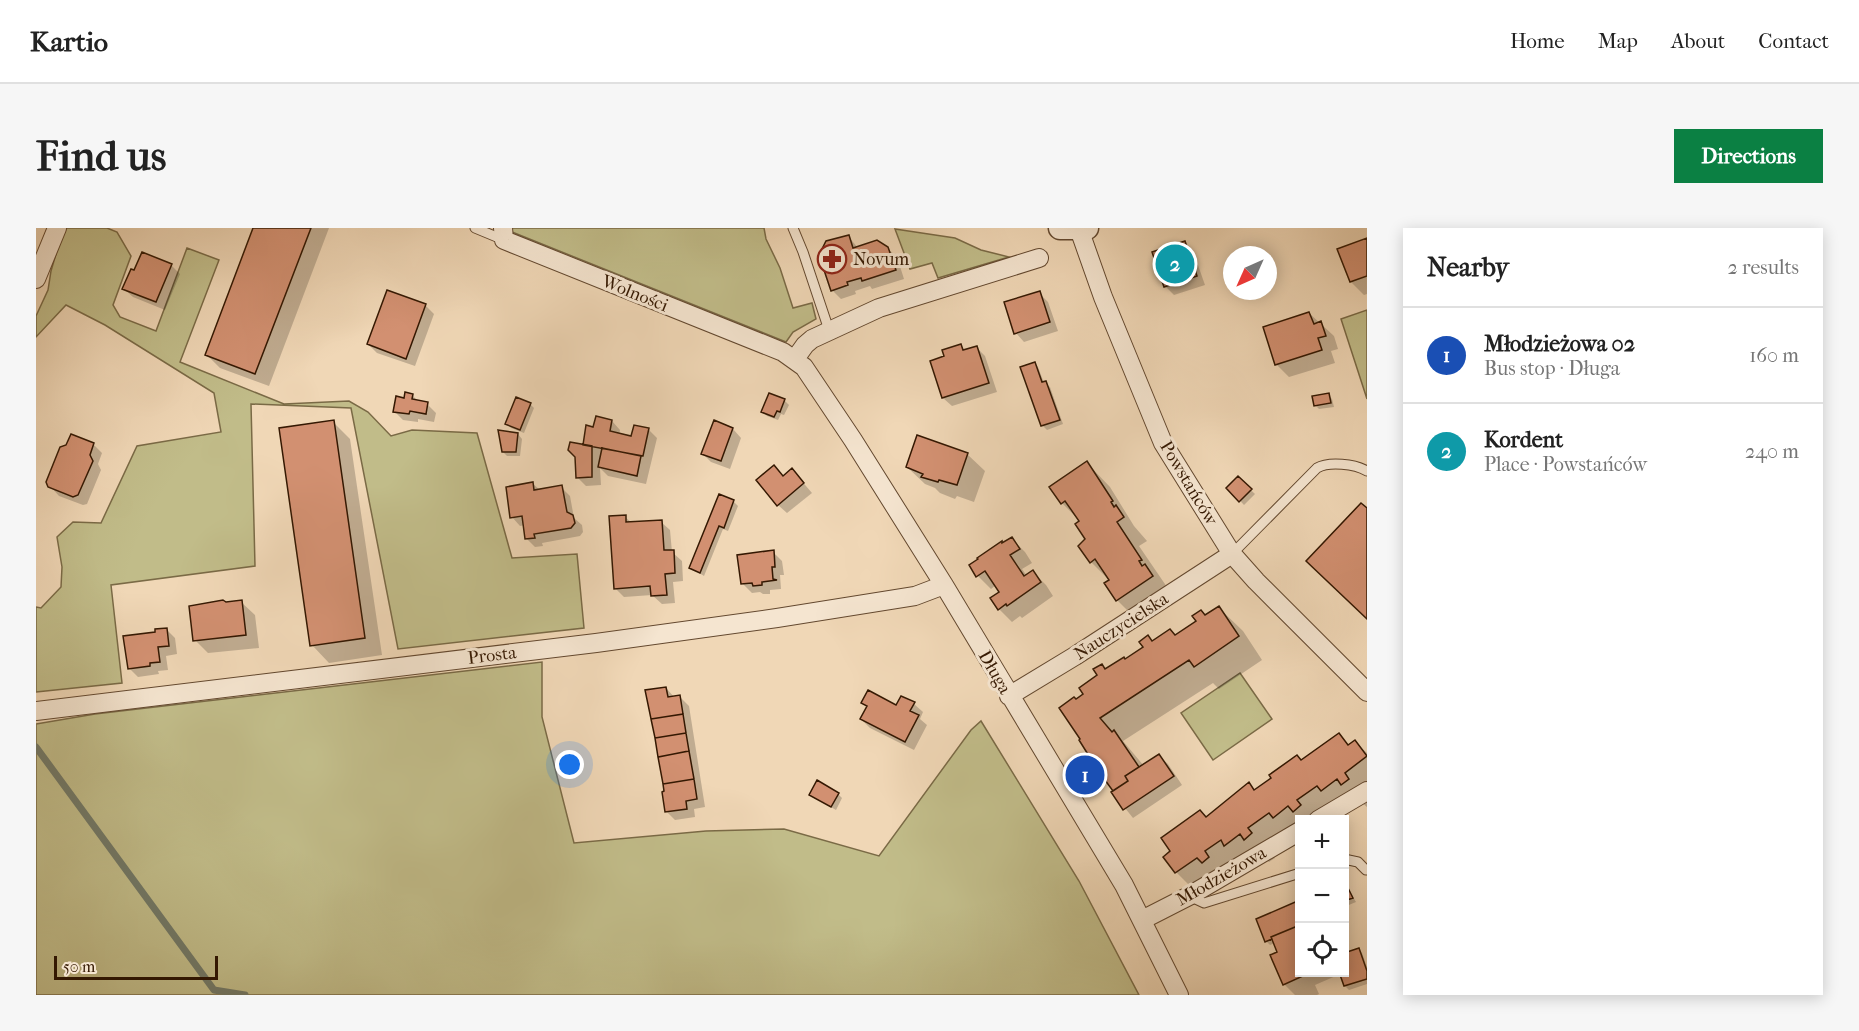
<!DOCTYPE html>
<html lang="en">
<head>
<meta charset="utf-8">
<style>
  :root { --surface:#fff; --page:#f6f6f6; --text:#222; --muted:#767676; --line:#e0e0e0; --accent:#0b8043 }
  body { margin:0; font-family:"IM FELL French Canon",serif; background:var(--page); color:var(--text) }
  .controls { position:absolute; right:18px; bottom:18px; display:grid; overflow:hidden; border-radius:0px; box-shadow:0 3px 15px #0003 }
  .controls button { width:54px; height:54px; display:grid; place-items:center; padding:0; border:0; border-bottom:2px solid var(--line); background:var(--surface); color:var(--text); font:30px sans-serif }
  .compass { position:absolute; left:1187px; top:18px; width:54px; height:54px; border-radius:50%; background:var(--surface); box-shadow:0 3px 15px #0003; rotate:225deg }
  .scale { position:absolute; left:18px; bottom:15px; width:164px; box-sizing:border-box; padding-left:6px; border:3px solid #341802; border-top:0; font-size:16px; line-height:21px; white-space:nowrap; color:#341802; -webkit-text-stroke:4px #f5e5d0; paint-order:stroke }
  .you { position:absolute; left:534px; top:537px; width:21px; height:21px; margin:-15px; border:4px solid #fff; border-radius:50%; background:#1a73e8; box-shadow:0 0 0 9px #1a73e833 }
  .badge { display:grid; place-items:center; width:39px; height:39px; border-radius:50%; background:var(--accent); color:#fff; font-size:20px; font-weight:700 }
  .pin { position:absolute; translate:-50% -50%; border:3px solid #fff; box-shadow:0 2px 6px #0006 }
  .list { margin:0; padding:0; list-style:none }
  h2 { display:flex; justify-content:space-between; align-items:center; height:78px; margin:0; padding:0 24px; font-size:26px }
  h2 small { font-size:20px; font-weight:400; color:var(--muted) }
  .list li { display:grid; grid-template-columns:39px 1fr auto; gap:18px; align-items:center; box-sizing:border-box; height:96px; padding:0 24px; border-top:2px solid var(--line) }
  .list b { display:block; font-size:22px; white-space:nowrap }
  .list p { margin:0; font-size:20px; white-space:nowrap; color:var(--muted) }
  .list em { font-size:20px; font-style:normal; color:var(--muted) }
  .icon { flex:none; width:33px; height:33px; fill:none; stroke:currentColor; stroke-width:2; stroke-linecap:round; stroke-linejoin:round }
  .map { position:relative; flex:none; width:1331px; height:767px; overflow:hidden; border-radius:0px }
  header { display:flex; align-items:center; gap:36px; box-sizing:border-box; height:84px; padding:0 30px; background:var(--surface); border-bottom:2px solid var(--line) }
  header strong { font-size:28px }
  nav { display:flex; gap:33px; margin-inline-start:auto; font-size:21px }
  .intro { display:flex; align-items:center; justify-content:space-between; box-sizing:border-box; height:144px; padding:0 36px }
  h1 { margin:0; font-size:42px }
  .button { padding:15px 27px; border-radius:0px; background:var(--accent); color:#fff; font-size:21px; font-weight:700 }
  main { display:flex; gap:36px; padding:0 36px }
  aside { flex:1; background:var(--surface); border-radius:0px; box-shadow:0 3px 15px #0003 }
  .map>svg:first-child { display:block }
  .green { fill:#c1bc89; stroke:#7a6a46; stroke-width:1.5 }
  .shadow { fill:#0003 }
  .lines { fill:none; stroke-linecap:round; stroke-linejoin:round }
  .stream { stroke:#727967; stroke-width:7 }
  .building { fill:#d29071; stroke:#341802; stroke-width:1.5 }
  .service-casing { stroke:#63482f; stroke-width:11 }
  .minor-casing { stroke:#63482f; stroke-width:20 }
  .tertiary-casing { stroke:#63482f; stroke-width:25 }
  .service { stroke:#f5e5d0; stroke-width:9 }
  .minor { stroke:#f5e5d0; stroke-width:18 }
  .tertiary { stroke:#f5e5d0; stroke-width:22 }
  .labels { text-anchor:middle; stroke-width:6; stroke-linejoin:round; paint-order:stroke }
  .poi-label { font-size:18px; fill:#341802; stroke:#f5e5d0; text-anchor:start }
  .street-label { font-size:18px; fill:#341802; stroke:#f5e5d0 }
</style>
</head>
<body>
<header>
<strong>Kartio</strong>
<nav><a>Home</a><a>Map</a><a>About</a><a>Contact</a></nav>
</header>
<div class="intro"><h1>Find us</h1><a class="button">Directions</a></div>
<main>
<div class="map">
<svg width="1331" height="767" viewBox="0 0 1331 767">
  <rect width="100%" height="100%" fill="#f0d7b6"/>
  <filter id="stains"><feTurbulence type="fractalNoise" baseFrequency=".00333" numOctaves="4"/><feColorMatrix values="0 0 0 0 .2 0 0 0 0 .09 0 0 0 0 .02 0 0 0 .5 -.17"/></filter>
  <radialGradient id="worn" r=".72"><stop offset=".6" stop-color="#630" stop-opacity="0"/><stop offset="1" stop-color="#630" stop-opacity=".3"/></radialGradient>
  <path class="green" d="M31 0H71L81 4 95 28 77 77 84 89 120 103 151 20 183 32 144 134 248 176 313 173 332 184 355 208 376 202 441 205 476 330 541 326 548 400 362 421 315 180 215 176 219 338 75 357 86 455 0 464V379L5 380 25 359 26 339 21 309 37 294 65 295 101 218 185 204 178 165 69 97 30 77 0 109V88L12 62 15 43 27 2Z
    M476 0H728L730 11 744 40 757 80 776 75 780 91 757 104 750 114 476 4Z
    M859 1 919 10 945 22 973 29 902 50 896 35 874 41Z
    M1331 82V171L1305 91Z
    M506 434V489L538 615 670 603 748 601 843 628 935 502 945 493 1043 653 1103 767H0V496L59 486Z
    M1204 445 1236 491 1177 532 1145 485Z"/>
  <path class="shadow" d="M218 0H293L233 158 184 140 170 126Z
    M812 8 822 20H851L861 29 868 51 836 61 834 58 819 63 820 66 805 71 796 62Z
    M1331 11V66L1328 67 1315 54Z
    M1149 14 1157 23 1169 57 1138 67 1130 59 1118 25Z
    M135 37 144 46 129 82 97 69 88 61 99 44Z
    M1003 65 1012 74 1022 103 988 114 980 105Z
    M389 77 398 86 379 138 341 125 332 116Z
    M1273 85 1298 108 1302 121 1295 123 1299 135 1253 149 1240 136Z
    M924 118 930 123 941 120 949 128 961 164 916 178 907 170 910 129Z
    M998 135 1002 139 1008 155 1014 159 1027 196 1011 202 1007 198 986 140Z
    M376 167 383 174 391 176 400 185 398 194 382 191V194L367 192 358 183Z
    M734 167 749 173 753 177 748 187 745 186 742 192 731 188 727 184Z
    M1292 167 1296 171 1298 179 1283 181 1279 177Z
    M494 176 498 180 488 205 475 200 471 196Z
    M576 193 584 202 583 207 596 210 612 201 621 210 610 256 572 248 564 240 565 257 550 258 541 249 548 218 558 201Z
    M297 194 314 211 346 427 293 435 276 417Z
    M679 194 697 201 705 210 694 241 675 234 666 225Z
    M482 206 486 211 484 228H471L467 224Z
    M57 216 66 225 62 236 65 242 51 276 47 277 23 268 14 258Z
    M931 226 949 243 938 274 921 268 919 271 904 265 899 260 889 256 871 239Z
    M1051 235 1074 259 1098 298 1111 313 1103 318 1133 362 1105 396 1081 372 1074 353 1055 334 1045 294 1026 275 1015 259Z
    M748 249 764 251 776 265 751 285 742 277Z
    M1202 250 1219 266 1208 277 1192 260Z
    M496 255 504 262 525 259 534 268 538 290 546 297 547 304 544 308 506 315 507 318 499 319 490 310 489 297 484 298 476 289Z
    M684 268 698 274 702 278 692 303 687 301 668 348 655 340Z
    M589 289 596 295 625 294 634 302 636 324 646 333 647 353 637 354 639 375 626 376 616 367 588 369 579 360Z
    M976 311 989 324 996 335 986 341 991 348 997 344 1010 357 1017 368 986 390 984 388 976 394 963 381 965 365 960 357 955 361 942 348 967 317Z
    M737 324 746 333 748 347H744L745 361 734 362V366H727L724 364 716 365 707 356Z
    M205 374 219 387 223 420 172 425 159 412 190 376Z
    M1183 380 1207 403 1226 432 1183 461 1177 455 1087 513 1108 538 1123 528 1132 536 1146 557 1097 590 1077 565 1079 563 1040 473 1049 467 1070 443 1089 433 1116 414 1140 409Z
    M130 401 139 410 141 426 130 428 132 442 122 443 123 446 102 449 93 440 121 405Z
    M630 460 639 470 644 469 653 478 669 579 658 581 659 589 639 592 630 583Z
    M827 475 861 479 878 476 887 484 884 491 891 497 878 522 834 500 825 491 831 479Z
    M1303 507 1313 518 1319 514 1331 525V579L1325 574 1290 592H1264V611L1235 624 1239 630 1233 634 1228 629 1190 657 1186 653 1164 668 1140 644 1129 629 1171 590 1212 556 1219 563Z
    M802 566 806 570 800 582 774 567Z
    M1308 654 1320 674 1308 679Z
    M1264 673V744H1301L1302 747 1279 757 1283 766 1281 767H1259L1248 756 1243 724 1239 715 1234 717 1230 713Z
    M1322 721 1326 725 1331 739V756L1313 762 1309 758 1308 744Z"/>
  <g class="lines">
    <path class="stream" d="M0 519 178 762 209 767"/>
  </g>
  <path class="building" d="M217 0H275L219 146 169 127Z
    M813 7 817 20 841 12 852 19 860 42 826 53 825 50 811 54 812 57 795 63 783 27 790 13Z
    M1331 10V48L1314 54 1301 21Z
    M1149 13 1161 48 1128 59 1116 24Z
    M106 24 136 36 120 74 86 61 95 41 98 42Z
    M351 62 390 76 370 131 331 116Z
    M1004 63 1014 94 978 106 968 74Z
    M1273 84 1278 96 1285 93 1290 108 1282 110 1286 122 1239 137 1227 99Z
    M925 116 927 122 941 118 953 155 906 170 894 133 908 128 906 122Z
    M999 134 1006 154 1010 153 1024 192 1005 198 984 139Z
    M369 164 377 166 376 171 392 174 390 186 374 183 373 186 357 184 360 168 368 170Z
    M733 165 749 171 744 184 741 183 738 189 725 184Z
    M1293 165 1295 175 1278 178 1276 168Z
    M480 169 495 175 484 202 469 196Z
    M560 188 576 192 574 203 595 208 598 197 613 200 607 228 547 217 550 197 557 199Z
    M298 192 329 410 274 418 243 200Z
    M678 192 697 200 685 233 665 226Z
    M462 202 482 205 480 224H466Z
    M35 206 58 215 54 227 57 233 42 267 37 269 12 259 10 254 24 219 30 217Z
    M881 207 932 225 921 257 903 252 902 254 885 249 887 246 870 239Z
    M534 214 556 218V249L540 250 539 229 532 222Z
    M566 220 605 228 601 248 562 239Z
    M1051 233 1077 273 1075 274 1078 279 1080 277 1088 289 1081 294 1106 332 1103 333 1106 338 1109 336 1117 348 1080 373 1068 355 1073 352 1059 331 1054 335 1042 318 1049 311 1039 296 1043 293 1029 273 1025 276 1013 259Z
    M738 237 747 248 756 240 768 255 741 278 720 252Z
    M1202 248 1216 261 1203 274 1190 260Z
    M497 254 498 262 526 257 531 284 537 287 539 295 535 300 498 306 499 310 489 311 486 288 474 290 470 259Z
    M683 266 698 272 688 300 683 298 664 345 653 340Z
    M1325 275 1331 280V391L1270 333Z
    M590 287V294L626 292 628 322H638L639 345 629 346 631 367 615 368 614 358 578 361 573 288Z
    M976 309 984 321 974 327 988 348 997 342 1005 354 971 378 970 376 962 382 954 370 963 364 949 343 940 349 933 337 942 331 941 330 966 313V315Z
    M738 322 739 339H736L737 351 741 352 726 354V357L717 358 716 355 705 356 701 327Z
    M187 372 190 374 206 372 210 407 157 413 153 378Z
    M1183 378 1203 408 1158 439 1153 432 1064 490 1076 504 1078 502 1103 539 1089 548 1092 553 1077 563 1052 529 1053 528 1043 512 1044 511 1023 480 1038 469 1040 471 1047 466 1043 460 1061 447 1057 441 1066 436 1069 441 1088 429 1089 431 1107 419 1103 414 1112 407 1116 413 1134 401 1139 407 1160 393 1156 388 1165 382 1169 387Z
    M131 400 133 418 122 419 124 434 114 435V438L92 441 87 408 119 404V401Z
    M630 459 632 469 644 467 647 486 615 491 609 462Z
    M832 462 860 477 865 468 879 474 874 483 883 487 869 514 824 491 831 478 825 475Z
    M647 486 650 505 619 510 615 491Z
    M650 505 653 523 622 529 619 510Z
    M1303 505 1312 517 1319 512 1331 528 1309 545 1313 551 1305 557 1301 551 1285 563 1281 558 1261 572 1265 577 1257 584 1252 578 1237 590 1233 585 1212 600 1216 605 1208 612 1204 606 1188 618 1185 612 1169 623 1173 629 1166 635 1161 630 1139 645 1127 629 1134 623 1125 610 1164 582 1170 589 1213 554 1218 562 1235 550 1233 547 1261 527 1265 532Z
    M653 523 658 551 627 556 622 529Z
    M1123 526 1138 548 1087 582 1075 564 1092 553 1089 548Z
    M658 551 661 571 650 573 651 581 629 584 626 564 628 563 627 556Z
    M781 552 803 565 795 579 773 567Z
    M1308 652 1317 670 1308 673Z
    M1264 672V697L1235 709 1236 711 1229 714 1220 691Z
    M1264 697 1263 740 1264 744 1267 748 1247 757 1234 727 1241 724 1235 709Z
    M1323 720 1331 743V751L1308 758 1303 744H1308V725Z"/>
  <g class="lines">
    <g class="service-casing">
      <path id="service" d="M439 0 468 12
        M757 0 767 24 793 102
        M1196 326 1281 240C1293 233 1319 236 1331 243
        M1308 631 1322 634 1330 642
        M1153 668 1168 675 1264 645"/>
    </g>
    <g class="minor-casing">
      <path id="minor" d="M467 0 468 12 747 124 768 139 817 212 908 357 1088 657 1143 767
        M1043 1 1067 69 1127 215 1196 326 1220 353 1331 464
        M0 51 21 0
        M759 131 769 117 776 111 843 80 1003 30
        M973 468 1039 428 1196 326
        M0 483 560 415 741 390 879 368 908 357
        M1282 592 1331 563
        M1106 692 1153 668 1264 603"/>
    </g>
    <g class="tertiary-casing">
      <path id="tertiary" d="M1024 0H1051"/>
    </g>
    <use href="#service" class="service"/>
    <use href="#minor" class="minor"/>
    <use href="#tertiary" class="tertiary"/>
  </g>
  <defs>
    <g id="pharmacy-ring" transform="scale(1.5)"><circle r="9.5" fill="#f5e5d0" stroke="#8f2418" stroke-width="1.5"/><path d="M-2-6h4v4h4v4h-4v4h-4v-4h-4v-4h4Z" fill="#8f2418"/></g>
  </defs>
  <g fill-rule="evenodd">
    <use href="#pharmacy-ring" x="796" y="31"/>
  </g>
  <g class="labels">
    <g class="poi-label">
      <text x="817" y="37">Novum</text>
    </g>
    <g class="street-label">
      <text transform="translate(599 65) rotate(22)" y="6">Wolności</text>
      <text transform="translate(1153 255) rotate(59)" y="6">Powstańców</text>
      <text transform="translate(1085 398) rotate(-33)" y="6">Nauczycielska</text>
      <text transform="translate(456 427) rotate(-7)" y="6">Prosta</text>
      <text transform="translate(959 444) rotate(60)" y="6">Długa</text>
      <text transform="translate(1185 648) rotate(-30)" y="6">Młodzieżowa</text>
    </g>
  </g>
  <rect width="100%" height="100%" filter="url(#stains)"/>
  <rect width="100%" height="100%" fill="url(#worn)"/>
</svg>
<div class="controls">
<button>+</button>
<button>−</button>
<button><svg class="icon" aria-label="locate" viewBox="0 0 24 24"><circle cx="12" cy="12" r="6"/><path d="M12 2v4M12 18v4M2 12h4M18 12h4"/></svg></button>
</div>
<svg class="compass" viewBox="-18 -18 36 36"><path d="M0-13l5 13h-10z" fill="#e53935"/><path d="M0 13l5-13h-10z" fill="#767676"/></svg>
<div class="scale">50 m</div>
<div class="you"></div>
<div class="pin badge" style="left:1049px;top:547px;background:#1a4fb4">1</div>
<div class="pin badge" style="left:1139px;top:36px;background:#0f9aa8">2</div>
</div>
<aside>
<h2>Nearby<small>2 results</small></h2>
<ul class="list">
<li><span class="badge" style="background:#1a4fb4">1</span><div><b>Młodzieżowa 02</b><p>Bus stop · Długa</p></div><em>160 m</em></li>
<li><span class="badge" style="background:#0f9aa8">2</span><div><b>Kordent</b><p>Place · Powstańców</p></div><em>240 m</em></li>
</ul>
</aside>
</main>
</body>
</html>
